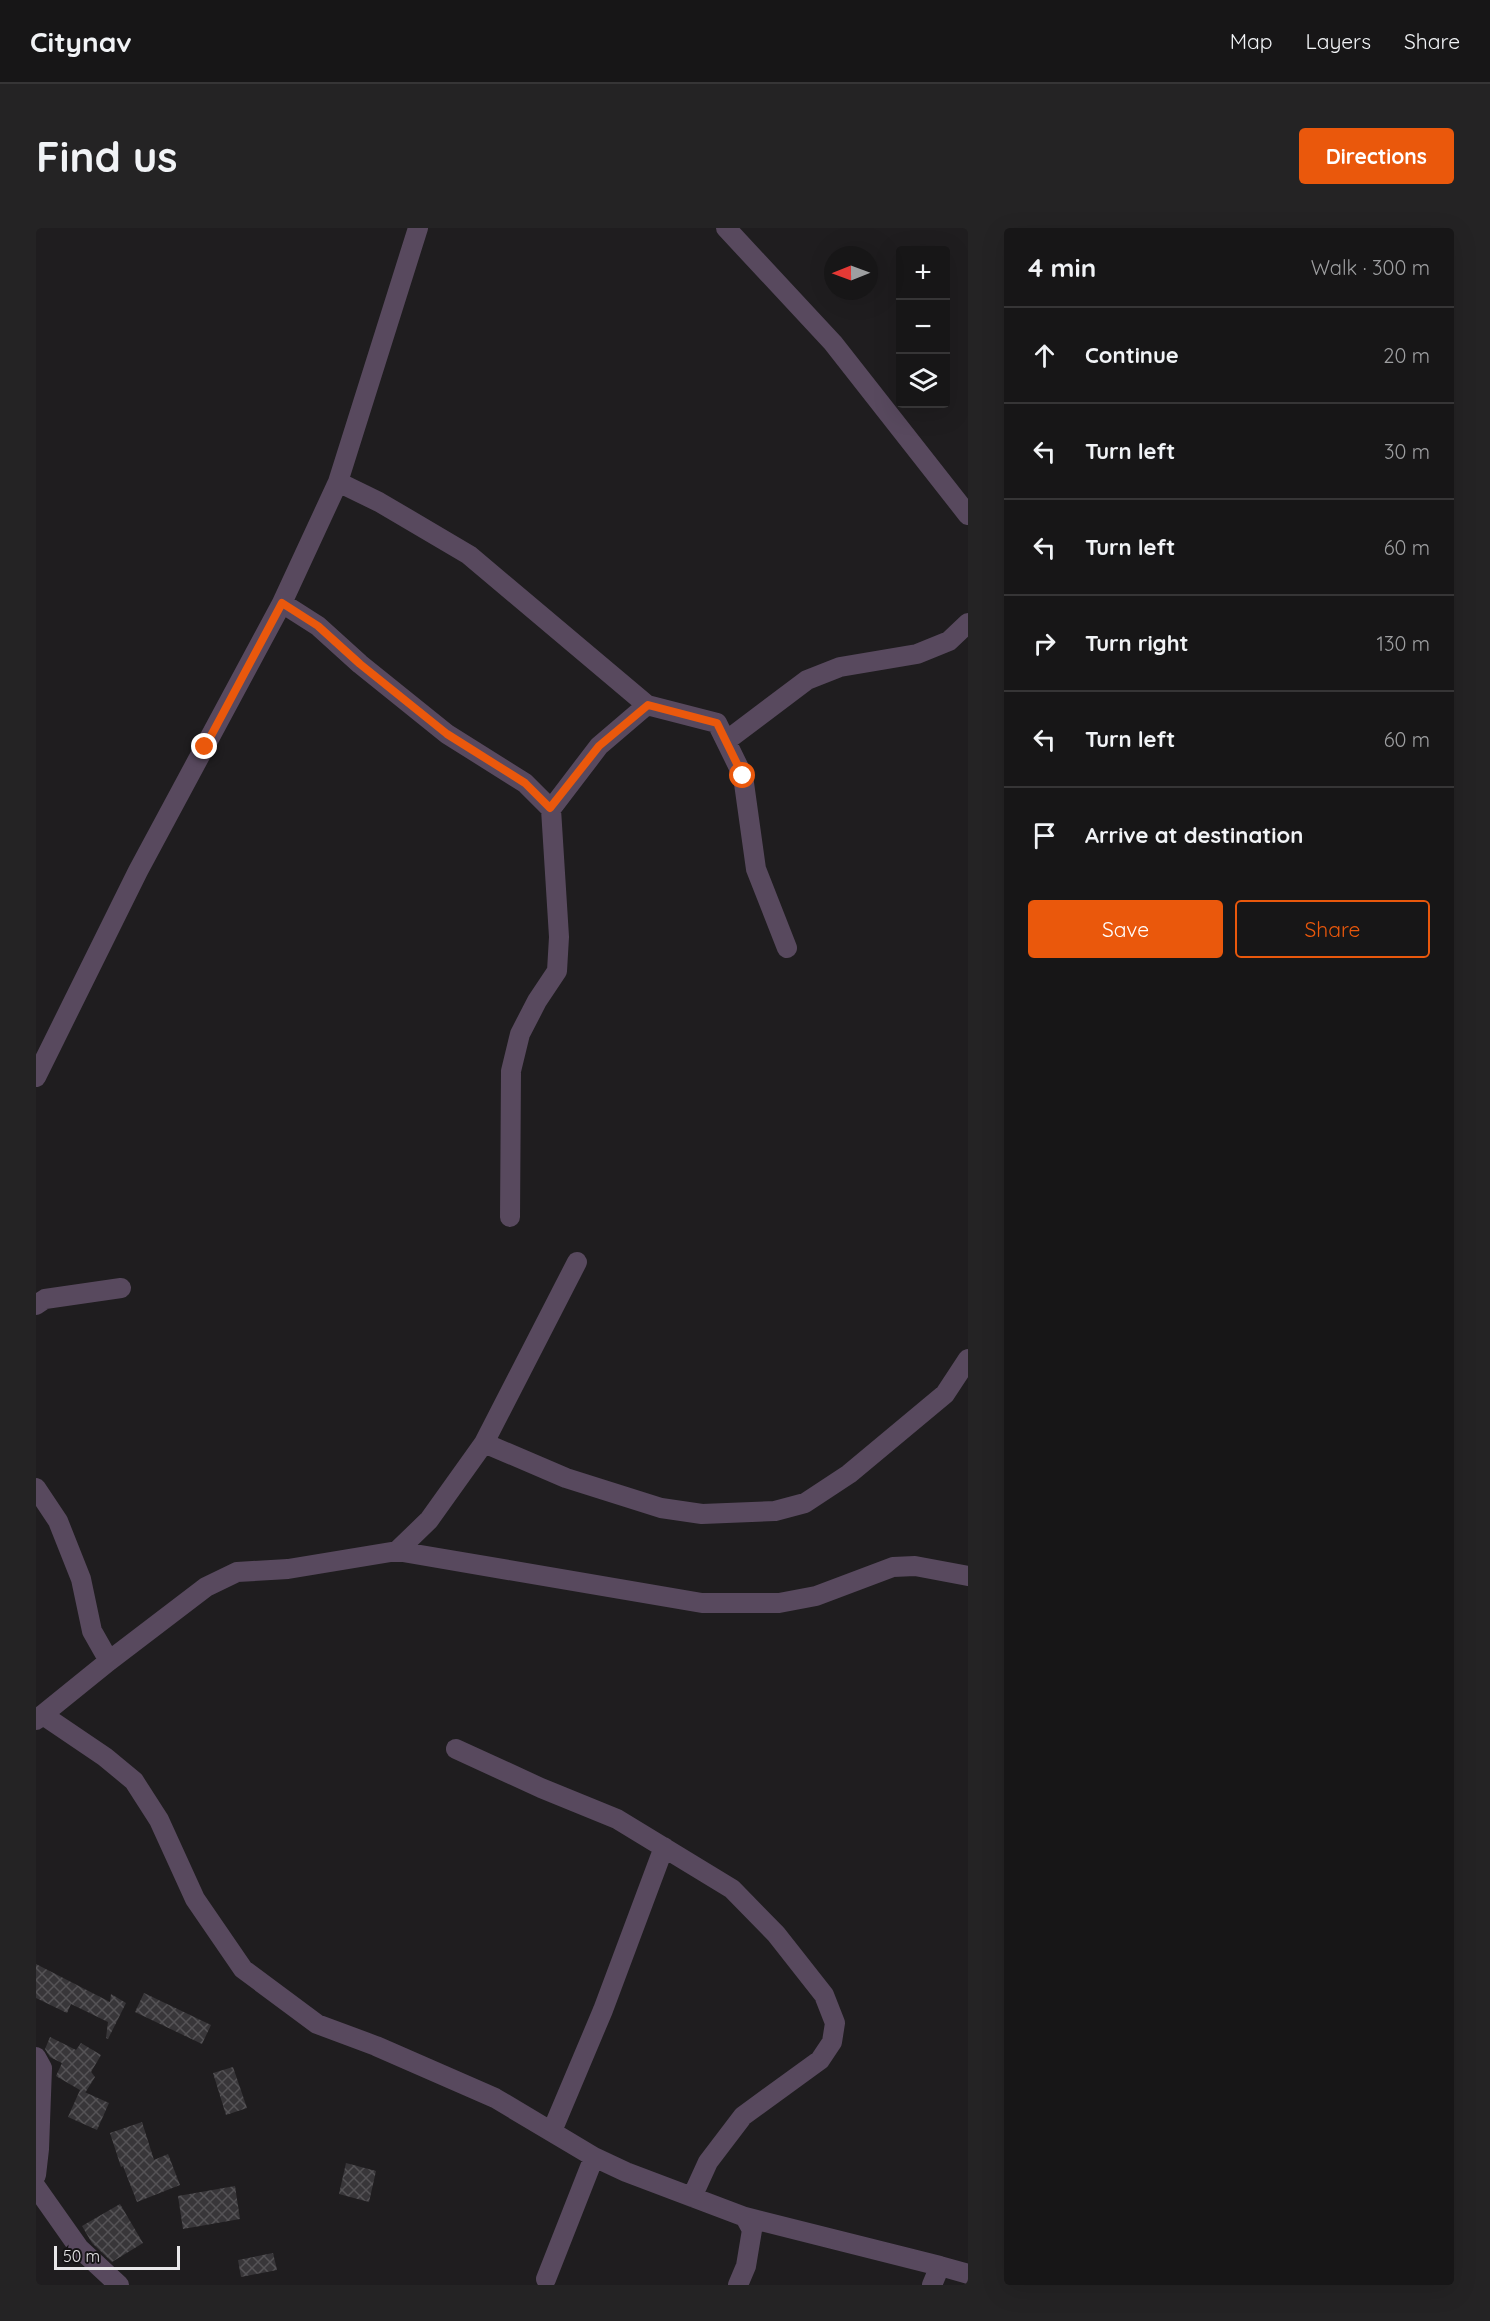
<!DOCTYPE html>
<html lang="en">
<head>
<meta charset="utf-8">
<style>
  :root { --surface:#171617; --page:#242324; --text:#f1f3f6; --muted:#9e9fa1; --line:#363536; --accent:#ea580c }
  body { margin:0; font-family:Quicksand,sans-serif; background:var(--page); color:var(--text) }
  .controls { position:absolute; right:18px; top:18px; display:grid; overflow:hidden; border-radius:6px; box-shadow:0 6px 24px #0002 }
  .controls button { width:54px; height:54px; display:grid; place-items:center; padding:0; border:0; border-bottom:2px solid var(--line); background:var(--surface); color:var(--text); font:30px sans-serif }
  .compass { position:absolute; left:788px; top:18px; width:54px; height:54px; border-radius:50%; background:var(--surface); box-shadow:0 6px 24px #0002; rotate:269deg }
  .scale { position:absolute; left:18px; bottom:15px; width:126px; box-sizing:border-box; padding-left:6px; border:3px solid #e9e8ea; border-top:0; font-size:16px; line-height:21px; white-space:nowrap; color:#e9e8ea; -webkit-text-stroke:4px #161416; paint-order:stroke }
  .stop { position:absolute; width:18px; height:18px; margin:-14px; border:4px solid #ea580c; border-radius:50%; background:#fff }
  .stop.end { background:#ea580c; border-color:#fff; box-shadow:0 2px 6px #0008 }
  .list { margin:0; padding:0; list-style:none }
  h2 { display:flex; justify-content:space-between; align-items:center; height:78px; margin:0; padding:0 24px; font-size:26px }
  h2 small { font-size:20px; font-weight:400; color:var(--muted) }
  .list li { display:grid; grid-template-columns:39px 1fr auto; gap:18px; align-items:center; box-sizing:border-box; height:96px; padding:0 24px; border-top:2px solid var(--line) }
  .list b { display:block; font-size:22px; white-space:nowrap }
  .list em { font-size:20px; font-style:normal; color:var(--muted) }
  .actions { display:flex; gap:12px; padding:18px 24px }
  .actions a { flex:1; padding:14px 0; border:2px solid var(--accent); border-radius:6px; text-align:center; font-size:21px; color:var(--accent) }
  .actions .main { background:var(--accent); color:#fff }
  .icon { flex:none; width:33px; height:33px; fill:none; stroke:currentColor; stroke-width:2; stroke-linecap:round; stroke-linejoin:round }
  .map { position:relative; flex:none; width:932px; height:2057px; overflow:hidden; border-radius:6px }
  header { display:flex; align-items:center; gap:36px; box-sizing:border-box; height:84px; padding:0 30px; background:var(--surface); border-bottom:2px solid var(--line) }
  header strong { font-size:28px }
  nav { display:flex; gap:33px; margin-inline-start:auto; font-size:21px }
  .intro { display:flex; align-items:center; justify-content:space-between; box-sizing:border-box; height:144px; padding:0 36px }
  h1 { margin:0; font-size:42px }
  .button { padding:15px 27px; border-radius:6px; background:var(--accent); color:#fff; font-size:21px; font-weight:700 }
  main { display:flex; gap:36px; padding:0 36px }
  aside { flex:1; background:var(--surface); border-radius:6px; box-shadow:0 6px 24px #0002 }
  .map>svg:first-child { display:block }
  .building { fill:url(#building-cross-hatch) }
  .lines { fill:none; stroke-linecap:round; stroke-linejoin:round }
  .minor { stroke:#58495e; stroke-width:20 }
  .route { stroke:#ea580c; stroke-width:8 }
</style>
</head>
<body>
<header>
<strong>Citynav</strong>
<nav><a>Map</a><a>Layers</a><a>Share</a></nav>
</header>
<div class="intro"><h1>Find us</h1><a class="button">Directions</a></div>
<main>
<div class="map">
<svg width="932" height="2057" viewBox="0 0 932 2057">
  <defs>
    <pattern id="building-cross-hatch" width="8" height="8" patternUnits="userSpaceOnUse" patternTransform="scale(1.5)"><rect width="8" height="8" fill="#383639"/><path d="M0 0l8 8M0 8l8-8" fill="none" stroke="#555356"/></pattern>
  </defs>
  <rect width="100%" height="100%" fill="#1f1d1f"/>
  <path class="building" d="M0 1736 74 1774 75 1766 90 1775 72 1811 70 1810 72 1794 35 1776 31 1785 0 1770Z
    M108 1765 175 1797 166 1816 99 1784Z
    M14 1809 40 1822 45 1815 65 1827 55 1844 59 1849 49 1865 20 1848 26 1835 14 1829 9 1821Z
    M197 1839 211 1880 190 1887 177 1845Z
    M44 1862 73 1875 61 1902 32 1889Z
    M106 1894 118 1932 132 1926 144 1957 101 1974 87 1938 85 1939 74 1905Z
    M310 1935 340 1943 333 1974 303 1966Z
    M199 1958 204 1991 147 2001 142 1968Z
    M84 1976 107 2015 76 2034 56 2015 46 1998Z
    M237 2025 241 2042 205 2049 202 2032Z"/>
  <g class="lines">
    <path class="minor" d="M690 0 797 115 932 287
      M302 254 343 274 433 327 611 477 681 495 707 548 720 641 751 720
      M246 375 282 398 324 436 411 506 489 555 515 581
      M690 513 771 452 804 439 881 426 913 413 932 395
      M0 849 102 643 246 375 302 254 382 0
      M474 989 475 843 484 806 501 773 521 743 523 709 515 581 563 518 611 477
      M0 1077 9 1071 85 1060
      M448 1215 530 1250 625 1280 666 1286 739 1283 769 1275 813 1246 909 1166 932 1131
      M0 1260 22 1293 45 1351 56 1403 73 1433
      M361 1323 666 1375H743L780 1368 857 1339 879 1338 932 1348
      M7 1487 69 1529 98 1553 123 1592 159 1671 207 1741 281 1796 340 1818 459 1870 558 1929 590 1944 709 1989 904 2038
      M0 1492 73 1433 170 1359 201 1344 252 1341 361 1323 393 1292 448 1215 541 1034
      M420 1521 505 1560 581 1591 696 1661 740 1706 788 1767 799 1795 796 1814 784 1832 707 1888 672 1934 656 1969
      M0 1829 6 1840 3 1921 0 1947
      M516 1903 567 1782 628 1619
      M0 1959 43 2020 83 2057
      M510 2051 558 1929
      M702 2057 710 2038 716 2002 709 1989
      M896 2057 904 2038 932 2046"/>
  </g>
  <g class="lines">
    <path class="route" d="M169 519 246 375 282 398 324 436 411 506 489 555 514 580 563 518 612 477 681 495 707 548"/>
  </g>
</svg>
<div class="controls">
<button>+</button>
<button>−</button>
<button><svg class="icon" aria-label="layers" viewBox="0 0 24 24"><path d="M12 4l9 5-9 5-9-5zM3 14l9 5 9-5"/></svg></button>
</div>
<svg class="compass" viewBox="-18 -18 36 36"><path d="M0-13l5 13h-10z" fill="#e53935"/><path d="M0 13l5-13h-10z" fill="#9e9fa1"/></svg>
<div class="scale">50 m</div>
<div class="stop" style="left:707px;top:548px"></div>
<div class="stop end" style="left:169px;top:519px"></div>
</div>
<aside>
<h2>4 min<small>Walk · 300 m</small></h2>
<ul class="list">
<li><svg class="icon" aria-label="ahead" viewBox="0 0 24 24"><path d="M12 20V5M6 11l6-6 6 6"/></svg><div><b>Continue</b></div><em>20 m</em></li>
<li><svg class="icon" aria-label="left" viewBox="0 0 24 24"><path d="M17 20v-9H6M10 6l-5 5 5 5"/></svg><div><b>Turn left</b></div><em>30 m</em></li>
<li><svg class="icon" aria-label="left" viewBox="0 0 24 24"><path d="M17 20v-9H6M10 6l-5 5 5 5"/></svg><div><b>Turn left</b></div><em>60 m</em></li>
<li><svg class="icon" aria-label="right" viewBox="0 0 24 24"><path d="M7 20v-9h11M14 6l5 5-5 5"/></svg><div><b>Turn right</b></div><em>130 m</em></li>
<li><svg class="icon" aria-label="left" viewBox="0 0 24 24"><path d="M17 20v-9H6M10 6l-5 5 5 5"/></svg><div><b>Turn left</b></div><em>60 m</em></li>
<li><svg class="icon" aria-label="arrive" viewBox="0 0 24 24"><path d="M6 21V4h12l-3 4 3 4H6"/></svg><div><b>Arrive at destination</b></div></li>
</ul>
<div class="actions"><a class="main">Save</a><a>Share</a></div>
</aside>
</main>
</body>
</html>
